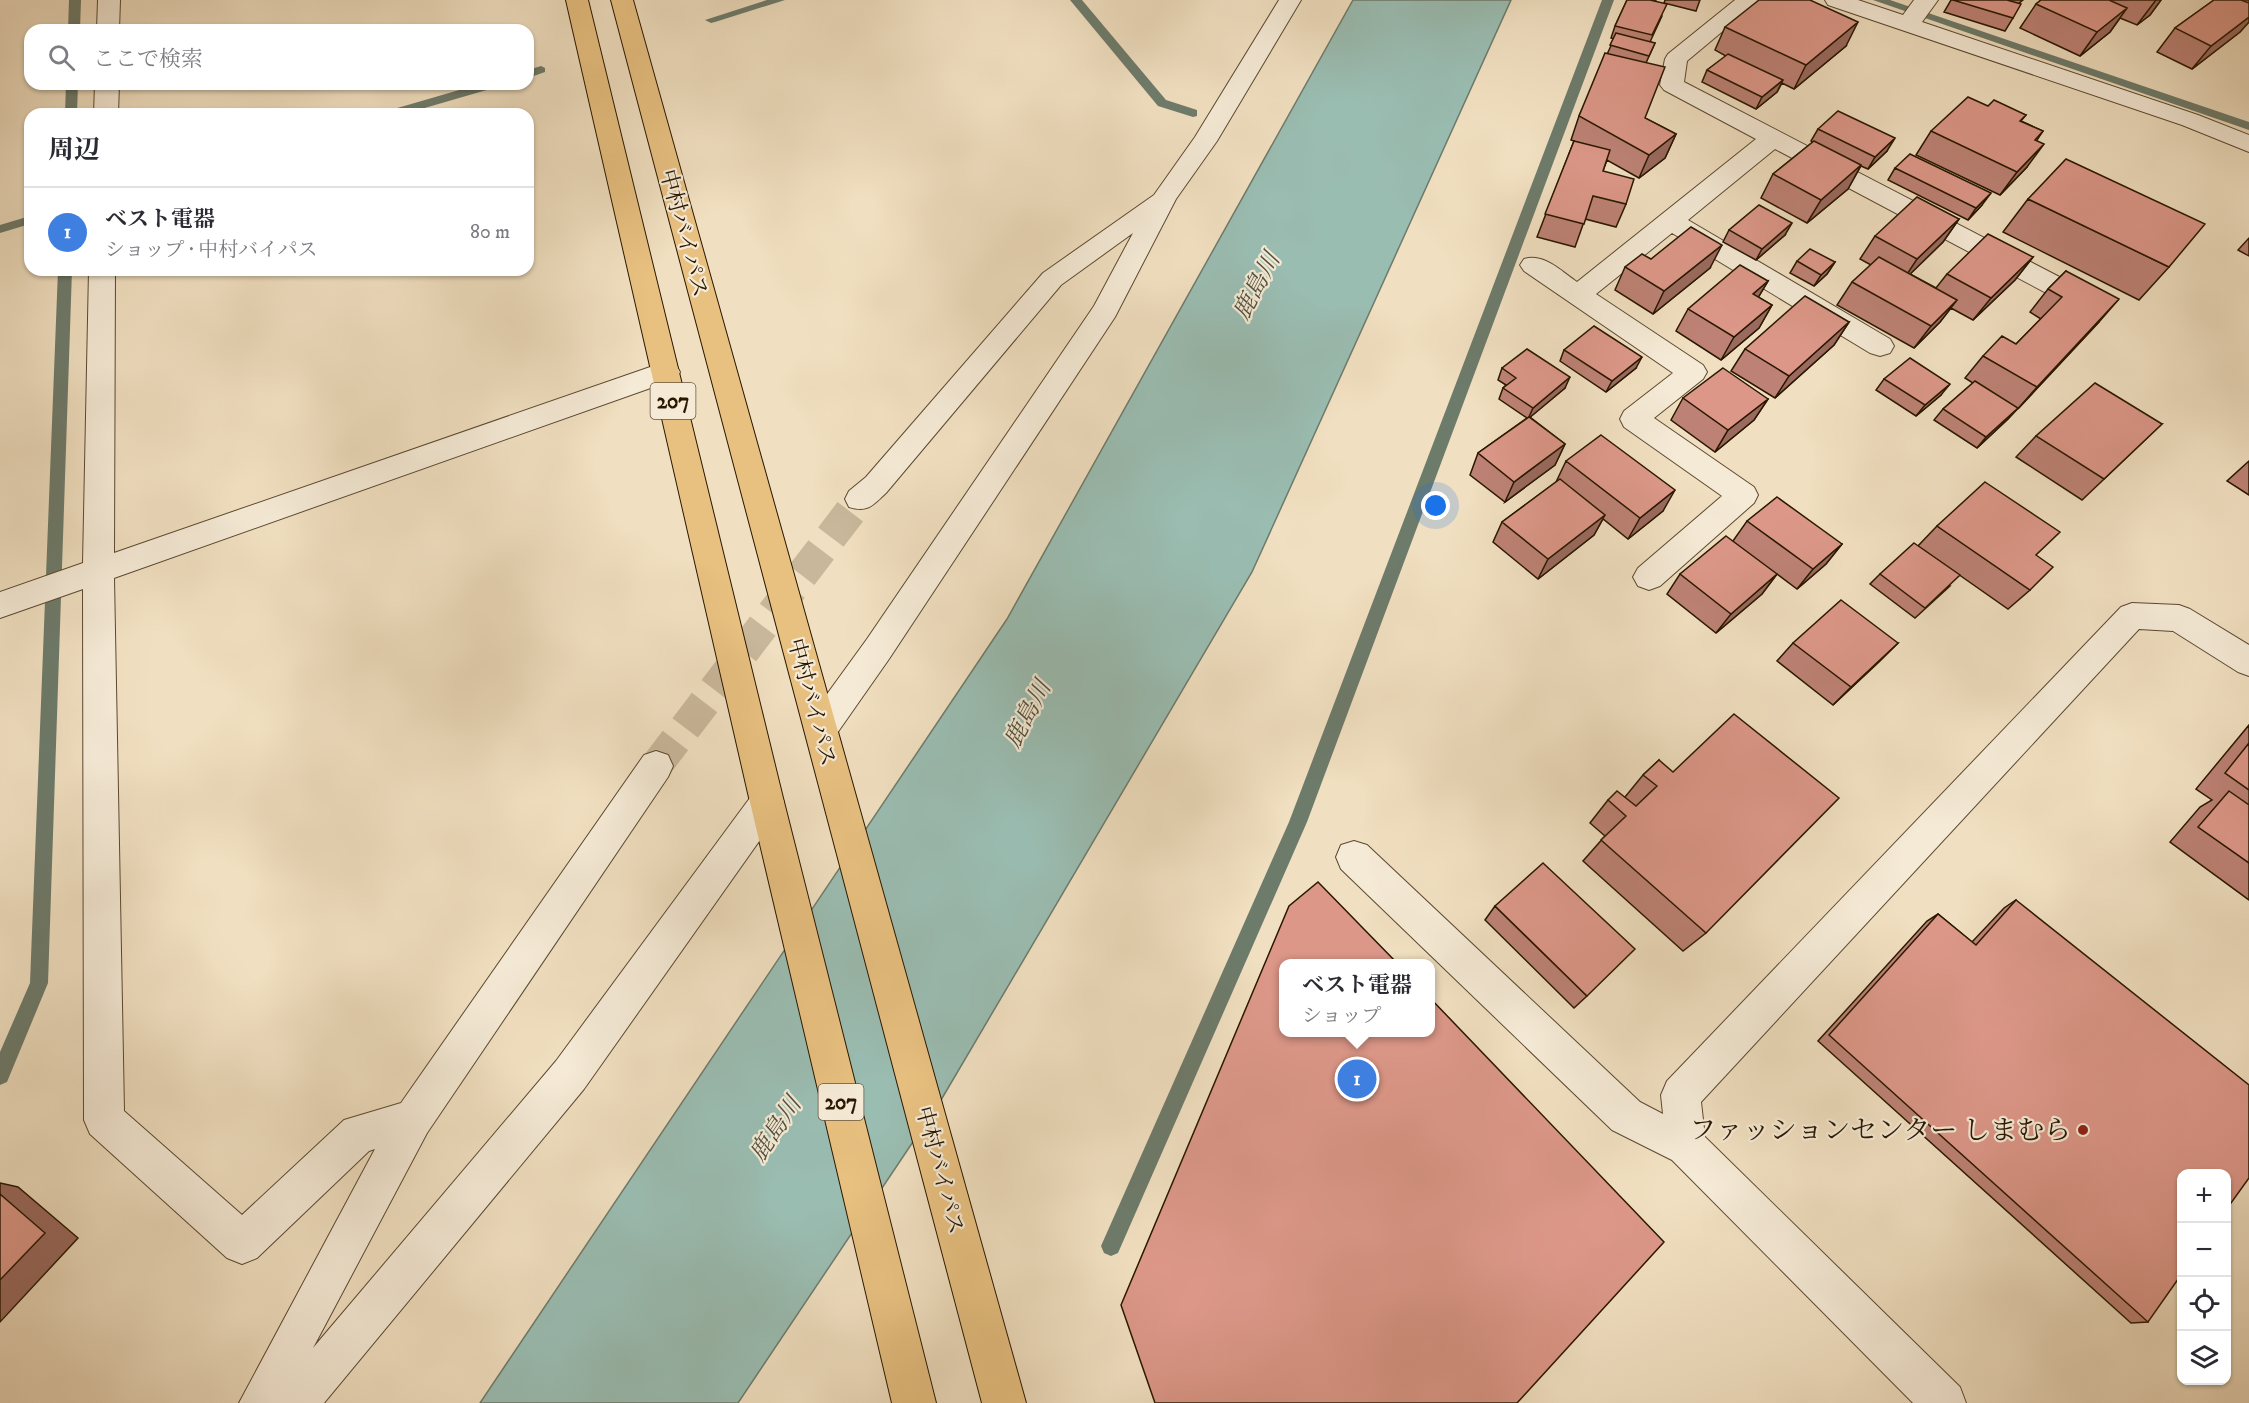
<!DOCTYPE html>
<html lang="ja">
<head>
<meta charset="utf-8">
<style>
  :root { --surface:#fff; --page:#f7f7f7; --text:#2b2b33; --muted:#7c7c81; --line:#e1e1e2; --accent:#8f2418 }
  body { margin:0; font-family:"IM FELL DW Pica","Noto Serif JP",serif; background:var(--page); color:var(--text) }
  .controls { position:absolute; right:18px; bottom:18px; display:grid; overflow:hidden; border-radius:12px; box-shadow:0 2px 4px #0004 }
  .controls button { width:54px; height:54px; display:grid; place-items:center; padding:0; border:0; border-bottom:2px solid var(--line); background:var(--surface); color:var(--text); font:30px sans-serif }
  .you { position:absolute; left:1436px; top:506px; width:21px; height:21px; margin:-15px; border:4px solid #fff; border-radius:50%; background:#1a73e8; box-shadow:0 0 0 9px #1a73e833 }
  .badge { display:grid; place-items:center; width:39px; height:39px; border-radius:50%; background:var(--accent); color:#fff; font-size:20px; font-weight:700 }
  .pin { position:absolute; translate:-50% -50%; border:3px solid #fff; box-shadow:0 2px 6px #0006 }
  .popup { position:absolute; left:1279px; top:959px; width:156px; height:78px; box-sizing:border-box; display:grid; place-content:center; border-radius:12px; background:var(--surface); filter:drop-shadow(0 2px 4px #0005); font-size:20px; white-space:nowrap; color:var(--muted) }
  .popup b { font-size:22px; color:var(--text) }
  .popup::after { content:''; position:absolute; left:50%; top:100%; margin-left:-12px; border:12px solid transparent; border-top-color:var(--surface) }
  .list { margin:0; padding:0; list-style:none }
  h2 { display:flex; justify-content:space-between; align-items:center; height:78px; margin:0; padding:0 24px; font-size:26px }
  h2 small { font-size:20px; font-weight:400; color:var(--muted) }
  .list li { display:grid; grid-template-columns:39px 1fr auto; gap:18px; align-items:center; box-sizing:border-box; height:90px; padding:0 24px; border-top:2px solid var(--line) }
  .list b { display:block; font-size:22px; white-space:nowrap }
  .list p { margin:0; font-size:20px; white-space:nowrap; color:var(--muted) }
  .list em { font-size:20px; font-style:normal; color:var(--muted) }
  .icon { flex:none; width:33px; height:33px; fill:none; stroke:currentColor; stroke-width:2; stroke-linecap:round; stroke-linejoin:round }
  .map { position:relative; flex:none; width:2249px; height:1403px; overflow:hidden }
  .search { position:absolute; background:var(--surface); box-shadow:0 2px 4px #0004; left:24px; top:24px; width:510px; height:66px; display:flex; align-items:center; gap:15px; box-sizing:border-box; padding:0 21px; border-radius:18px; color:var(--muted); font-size:22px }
  .panel { position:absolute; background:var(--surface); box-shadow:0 2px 4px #0004; left:24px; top:108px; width:510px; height:168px; border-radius:18px }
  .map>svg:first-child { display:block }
  .water { fill:#9abdb2; stroke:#6d7b6b; stroke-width:1.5 }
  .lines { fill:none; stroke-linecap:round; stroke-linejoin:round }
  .stream { fill:#6d7b6b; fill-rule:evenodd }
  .street-tunnel { stroke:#c8b79a; stroke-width:32; stroke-dasharray:32 16; stroke-linecap:butt }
  .street-casing { stroke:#5b4930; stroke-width:2 }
  .highway-casing { stroke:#291700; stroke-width:2 }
  .street { fill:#f5ead6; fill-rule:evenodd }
  .highway { fill:#e8c080; fill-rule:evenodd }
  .wall { fill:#bd8275; stroke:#291700; stroke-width:1.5 }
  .shaded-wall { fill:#9a6a5f; stroke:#291700; stroke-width:1.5 }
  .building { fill:#dc9788; stroke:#291700; stroke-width:1.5 }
  .poi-dot { fill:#8f2418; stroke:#f5ead6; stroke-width:2 }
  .labels { text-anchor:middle; stroke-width:4.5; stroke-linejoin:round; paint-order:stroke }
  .shield { fill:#f5ead6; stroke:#665640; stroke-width:1.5 }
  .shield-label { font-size:21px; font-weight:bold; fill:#291700 }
  .street-label { font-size:22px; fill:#291700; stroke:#f5ead6 }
  .water-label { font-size:24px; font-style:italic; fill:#51513e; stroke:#f5ead6 }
  .near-poi-label { font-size:27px; fill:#291700; stroke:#f5ead6; text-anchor:end }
</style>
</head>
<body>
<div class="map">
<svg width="2249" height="1403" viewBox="0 0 2249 1403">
  <rect width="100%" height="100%" fill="#f0dfc0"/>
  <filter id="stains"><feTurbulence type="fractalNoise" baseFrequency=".00333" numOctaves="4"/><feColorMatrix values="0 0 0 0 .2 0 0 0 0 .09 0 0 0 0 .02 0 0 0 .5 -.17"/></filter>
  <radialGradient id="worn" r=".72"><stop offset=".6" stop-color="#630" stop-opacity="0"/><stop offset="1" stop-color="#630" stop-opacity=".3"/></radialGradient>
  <path class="water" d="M1353 0H1511L1252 572 941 1100 738 1403H480L1007 619Z"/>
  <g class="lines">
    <path class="stream" d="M69 0H81L80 30H68Z
      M767 0H785L715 22 711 23 705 20Z
      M1070 0H1082L1166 100 1197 110V116L1193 117 1158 106Z
      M1602 0H1614L1307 822 1118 1253 1111 1256 1104 1253 1101 1246 1289 822Z
      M1873 0H1890L2249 122V130Z
      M541 66 545 68V72L528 78V70Z
      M66 84H78L77 114H65Z
      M480 84H499L497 87 404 114H385L387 111Z
      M30 216V224L0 233V225Z
      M58 270H72L48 983 7 1082 0 1085V1052L30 983Z"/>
    <path class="street-tunnel" d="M656 766 860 499"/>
    <g class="street-casing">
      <path id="street" d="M98 0H120L119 30H97Z
        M1279 0H1301L1217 141 1176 199 1115 317 889 659 833 739 821 744 809 739 804 729 809 719 867 639 1094 306 1133 233 1061 285 886 493C873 505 868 513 849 507L845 499 849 491 866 477 1043 273 1154 195 1195 137Z
        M1735 0H1760L1687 61 1684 82 2102 299 2106 306 2102 313 2093 315 2084 313 1775 149 1688 220 1890 339 1894 346 1890 353 1880 356 1870 353 1672 233 1596 294 1703 365 1707 372 1703 379 1654 418 1754 487 1758 495 1754 503 1660 586 1649 590 1638 586 1633 577 1638 568 1722 496 1624 427 1620 419 1624 411 1673 373 1524 271 1520 265 1524 259C1544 253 1561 271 1577 282L1756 139 1664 90 1660 85 1665 59 1668 54Z
        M1825 0H1858L1903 15 1914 0H1938L1922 22 2198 115 2249 135V152L2182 125 1828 5Z
        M95 84H119L118 114H94Z
        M89 270H115L114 553 656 365 666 362 676 365 680 372 676 379 114 578 124 1111 242 1215 344 1120 401 1103 644 755 656 751 668 755 673 766 668 777 427 1133 313 1348 556 1061 755 791 767 786 779 791 784 802 779 813 584 1089 324 1403H239L375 1149 369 1151 257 1258 242 1264 227 1258 90 1134 84 1120 83 589 0 618V592L83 563Z
        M2132 603 2179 605 2190 609 2249 645V676L2238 672 2173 631 2139 629 1701 1102 1705 1137 1960 1387 1966 1403H1913L1672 1160 1612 1130 1341 869 1336 857 1341 845 1354 841 1367 845 1640 1102 1663 1114 1661 1095 1667 1081 2121 607Z"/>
    </g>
    <g class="highway-casing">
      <path id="highway" d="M566 0H588L784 802 936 1403H892L750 802Z
        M611 0H633L1026 1403H982Z"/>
    </g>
    <use href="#street" class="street"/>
    <use href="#highway" class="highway"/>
  </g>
  <path class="wall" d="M1627 0H1656L1655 1 1662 16 1650 42 1655 43 1646 63 1645 118 1676 134 1665 158 1639 178 1607 160 1603 171 1626 204 1616 227 1585 219 1575 247 1537 237 1574 141 1571 140 1579 116 1614 39 1611 38 1615 26Z
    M1665 0H1700L1696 11 1664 3Z
    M1951 0H2023L2018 4 2013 18 2005 31 1944 12Z
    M2041 0H2161L2150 15 2137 25 2120 18 2110 32 2080 56 2020 28 2036 4Z
    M2214 0H2249V22L2240 32 2192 69 2157 52 2175 28Z
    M1725 27 1846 46 1794 89 1782 83 1777 92 1756 109 1702 82 1707 70 1726 56 1715 50Z
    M1988 106 2026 115 2021 121 2043 131 2037 140 2027 167 2000 195 1916 155 1931 131Z
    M1818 129 1887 151 1868 169 1861 166 1848 189 1807 223 1761 198 1773 174 1813 142 1811 141Z
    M1895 168 1982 205 1968 220 1888 180Z
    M2028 199 2169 267 2139 300 2003 232Z
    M1959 219 1943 242 1910 274 1936 288 1947 274 2033 257 2015 280 1973 320 1951 308 1940 322 1914 348 1837 305 1852 282 1871 265 1860 259 1875 236Z
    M1729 230 1785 235 1756 260 1723 242Z
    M2249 238V256L2238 250Z
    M1651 259 1710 268 1653 314 1615 290 1625 267Z
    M1797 261 1835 262 1827 274 1814 286 1790 273Z
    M2066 271 2099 322 2008 419 1977 448 1934 420 1943 409 1973 383 1965 378 1983 356 2016 344 2041 319 2030 312 2048 289Z
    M1768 281 1758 297 1772 305 1759 328 1721 360 1676 331 1688 309Z
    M1849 322 1834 345 1775 398 1731 371 1745 349Z
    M1564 350 1636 368 1606 392 1560 361Z
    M1502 368 1565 388 1530 417 1565 444 1555 465 1505 502 1470 475 1478 453 1527 418 1499 399 1503 388 1506 385 1498 380Z
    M1884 379 1941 395 1916 416 1876 390Z
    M1683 398 1768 399 1754 420 1715 452 1671 420Z
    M2162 424 2082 500 2016 457 2036 436Z
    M1566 461 1663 511 1628 539 1603 519 1594 535 1538 579 1493 542 1502 522 1556 482Z
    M2249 461V495L2227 481Z
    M1747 521 1842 544 1826 564 1797 589 1777 574 1762 594 1716 633 1667 594 1680 574 1733 541Z
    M1937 526 2030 590 2008 609 1918 546Z
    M1880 574 1950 586 1915 618 1870 584Z
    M1793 643H1898L1833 705 1777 661Z
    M2249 725V900L2170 842 2200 807 2212 800 2196 789Z
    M1659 760 1706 933 1683 951 1583 861 1605 836 1590 823 1608 800 1625 797 1643 775Z
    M2016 900 2148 1322 2131 1323 1818 1041 1927 921 1938 914 1972 942 2004 908Z
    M1495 906 1587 996 1574 1008 1485 920Z"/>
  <path class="shaded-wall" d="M2156 0H2161L2150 15 2137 25Z
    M2127 8 2110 32 2080 56 2097 32Z
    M2249 17V22L2240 32 2192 69 2211 46Z
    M1858 22 1846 46 1794 89 1806 65Z
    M1783 80 1777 92 1756 109 1762 97Z
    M1676 134 1665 158 1639 178 1649 155Z
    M1895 138 1887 151 1868 169 1875 157Z
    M2044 144 2027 167 2000 195 2017 172Z
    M1861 165 1848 189 1807 223 1821 200Z
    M1991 193 1982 205 1968 220 1976 208Z
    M1959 219 1943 242 1902 282 1917 259Z
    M1792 223 1785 235 1756 260 1762 249Z
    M1722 245 1710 268 1653 314 1664 291Z
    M2033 257 2015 280 1973 320 1991 298Z
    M1835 262 1827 274 1814 286 1821 275Z
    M1768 281 1755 303 1753 294Z
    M2119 299 2099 322 2018 409 2037 387Z
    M1957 300 1940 322 1914 348 1931 326Z
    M1772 305 1759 328 1721 360 1734 337Z
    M1849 322 1834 345 1775 398 1789 376Z
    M1642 357 1636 368 1606 392 1612 381Z
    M1570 377 1565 388 1528 419 1533 408Z
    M1950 384 1941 395 1916 416 1925 405Z
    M1768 399 1754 420 1715 452 1728 430Z
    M2018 408 2008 419 1977 448 1986 437Z
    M1565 444 1555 465 1505 502 1514 482Z
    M1675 490 1663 511 1628 539 1640 518Z
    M1605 515 1594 535 1538 579 1548 559Z
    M1842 544 1826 564 1797 589 1813 569Z
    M1777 574 1762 594 1716 633 1731 614Z
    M1898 643 1879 662 1833 705 1851 687Z
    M0 1183 18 1187 78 1238 0 1322Z"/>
  <path class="building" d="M1627 0H1650L1667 4 1652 35 1615 26Z
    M1759 0H1810L1858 22 1806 65 1725 27Z
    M1953 0H2007L2021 4 2013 18Z
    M2041 0H2109L2127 8 2097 32 2036 4Z
    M2214 0H2241L2249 3V17L2211 46 2175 28Z
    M1616 33 1655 43 1649 56 1610 45Z
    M1605 53 1665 67 1645 118 1676 134 1649 155 1579 116Z
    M1728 54 1783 80 1762 97 1707 70Z
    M1968 97 1988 106 1994 100 2026 115 2020 121 2043 131 2035 140 2044 144 2017 172 1931 131Z
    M1838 111 1895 138 1875 157 1818 129Z
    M1574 141 1610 150 1603 171 1634 179 1626 204 1593 196 1584 224 1545 214Z
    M1814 141 1861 165 1821 200 1773 174Z
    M1910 154 1991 193 1976 208 1895 168Z
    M2066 159 2205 224 2169 267 2028 199Z
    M1917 197 1959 219 1917 259 1875 236Z
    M1759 205 1792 223 1762 249 1729 230Z
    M1691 227 1722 245 1664 291 1625 267 1642 254 1651 259Z
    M1988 234 2033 257 1991 298 1947 274Z
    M1810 249 1835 262 1821 275 1797 261Z
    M1879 257 1957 300 1931 326 1852 282Z
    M1740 265 1768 281 1753 294 1772 305 1734 337 1688 309Z
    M2066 271 2119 299 2037 387 1983 356 2002 336 2016 344 2062 297 2048 289Z
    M1805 296 1849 322 1789 376 1745 349Z
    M1594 326 1642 357 1612 381 1564 350Z
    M1527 349 1570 377 1533 408 1503 388 1516 378 1502 368Z
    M1910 358 1950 384 1925 405 1884 379Z
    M1723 368 1768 399 1728 430 1683 398Z
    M1975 381 2018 408 1986 437 1943 409Z
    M2095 383 2162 424 2104 479 2036 436Z
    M1529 417 1565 444 1514 482 1478 453Z
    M1601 435 1675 490 1640 518 1566 461Z
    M1560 479 1605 515 1548 559 1502 522Z
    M1985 482 2060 532 2036 555 2053 567 2030 590 1937 526Z
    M1777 497 1842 544 1813 569 1747 521Z
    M1726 536 1777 574 1731 614 1680 574Z
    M1914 543 1960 575 1925 608 1880 574Z
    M1841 600 1898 643 1851 687 1793 643Z
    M1734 714 1839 798 1706 933 1601 840 1626 816 1608 800 1617 791 1636 806 1657 786 1643 775 1659 760 1673 772Z
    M2249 743V790L2225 773Z
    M2229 791 2249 805V863L2198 827Z
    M1543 863 1635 949 1587 996 1495 906Z
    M1318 882 1397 963H1284V1032H1431V999L1664 1242 1517 1403H1155L1121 1305 1289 906Z
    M2016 900 2249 1085V1178L2226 1210V1173H2181V1275L2148 1322 1829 1035 1938 914 1976 945Z
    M0 1194 45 1233 0 1280Z"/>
  <circle class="poi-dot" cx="2083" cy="1130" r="6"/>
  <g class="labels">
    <g class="shield">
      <rect x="650.5" y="383" width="45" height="36" rx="4.5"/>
      <rect x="818.5" y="1084" width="45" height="36" rx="4.5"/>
    </g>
    <g class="shield-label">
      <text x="673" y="408">207</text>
      <text x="841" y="1109">207</text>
    </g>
    <g class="street-label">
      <text transform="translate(685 233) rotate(75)" y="8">中村バイパス</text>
      <text transform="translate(813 702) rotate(75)" y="8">中村バイパス</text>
      <text transform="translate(941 1170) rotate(75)" y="8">中村バイパス</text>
    </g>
    <g class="water-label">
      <text transform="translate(1256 286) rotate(-62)" y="8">鹿島川</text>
      <text transform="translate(1027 714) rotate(-62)" y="8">鹿島川</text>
      <text transform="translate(775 1129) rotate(-56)" y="8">鹿島川</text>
    </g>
    <g class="near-poi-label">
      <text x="2071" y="1139">ファッションセンター しまむら</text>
    </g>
  </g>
  <rect width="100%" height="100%" filter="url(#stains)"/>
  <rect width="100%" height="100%" fill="url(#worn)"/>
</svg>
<div class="controls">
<button>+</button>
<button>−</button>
<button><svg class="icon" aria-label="locate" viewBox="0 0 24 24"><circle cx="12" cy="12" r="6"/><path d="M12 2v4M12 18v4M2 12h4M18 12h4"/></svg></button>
<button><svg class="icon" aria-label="layers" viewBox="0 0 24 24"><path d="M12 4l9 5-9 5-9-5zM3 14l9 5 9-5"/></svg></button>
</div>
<div class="you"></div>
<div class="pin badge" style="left:1357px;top:1079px;background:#3f7fe0">1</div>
<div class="popup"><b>ベスト電器</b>ショップ</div>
<div class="search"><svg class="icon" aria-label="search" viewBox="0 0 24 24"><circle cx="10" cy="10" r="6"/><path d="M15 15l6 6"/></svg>ここで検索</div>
<section class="panel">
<h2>周辺<small></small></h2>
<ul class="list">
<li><span class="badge" style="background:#3f7fe0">1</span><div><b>ベスト電器</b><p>ショップ · 中村バイパス</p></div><em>80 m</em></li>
</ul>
</section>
</div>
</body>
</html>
